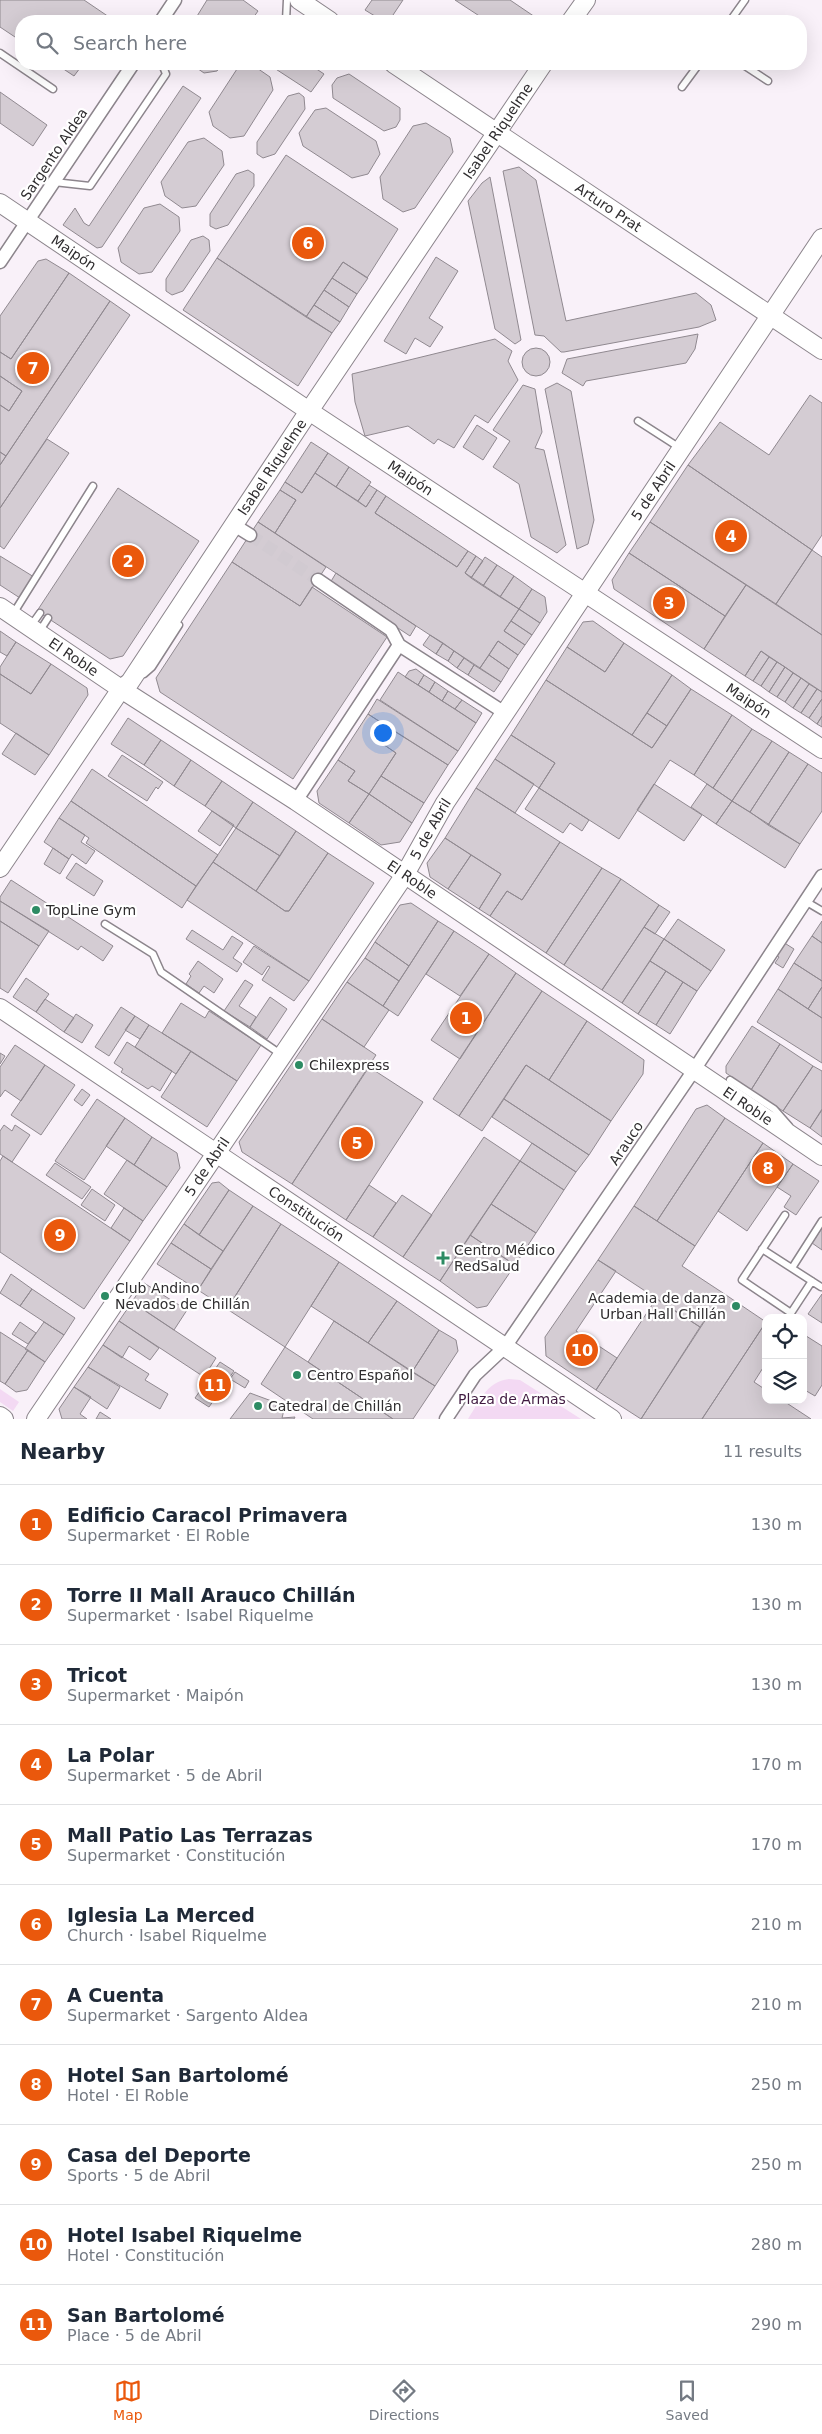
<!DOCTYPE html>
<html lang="en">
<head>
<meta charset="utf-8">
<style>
  :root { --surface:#fff; --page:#f6f6f7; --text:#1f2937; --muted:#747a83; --line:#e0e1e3; --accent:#ea580c }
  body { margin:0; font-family:"DejaVu Sans",sans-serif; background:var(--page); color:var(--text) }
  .controls { position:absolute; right:15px; bottom:15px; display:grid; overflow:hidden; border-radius:10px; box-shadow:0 5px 20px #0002 }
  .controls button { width:45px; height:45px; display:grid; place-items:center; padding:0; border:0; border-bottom:1px solid var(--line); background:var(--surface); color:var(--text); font:25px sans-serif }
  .you { position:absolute; left:382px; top:732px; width:18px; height:18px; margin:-12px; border:4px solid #fff; border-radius:50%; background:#1a73e8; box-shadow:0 0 0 8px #1a73e833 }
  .badge { display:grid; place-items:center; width:32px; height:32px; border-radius:50%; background:var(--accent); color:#fff; font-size:16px; font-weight:700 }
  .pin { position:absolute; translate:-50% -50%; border:2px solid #fff; box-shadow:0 1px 5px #0006 }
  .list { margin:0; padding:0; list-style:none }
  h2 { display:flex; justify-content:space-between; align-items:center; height:65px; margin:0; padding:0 20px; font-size:21px }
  h2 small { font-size:16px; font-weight:400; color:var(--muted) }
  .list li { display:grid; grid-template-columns:32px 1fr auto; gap:15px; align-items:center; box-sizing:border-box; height:80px; padding:0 20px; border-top:1px solid var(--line) }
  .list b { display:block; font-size:19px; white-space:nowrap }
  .list p { margin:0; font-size:16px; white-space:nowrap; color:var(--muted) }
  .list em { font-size:16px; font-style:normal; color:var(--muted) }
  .icon { flex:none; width:28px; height:28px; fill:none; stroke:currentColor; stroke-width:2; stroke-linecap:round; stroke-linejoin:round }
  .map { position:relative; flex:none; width:822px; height:1419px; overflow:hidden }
  .search { position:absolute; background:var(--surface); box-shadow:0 5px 20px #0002; left:15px; right:15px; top:15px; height:55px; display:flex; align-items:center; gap:12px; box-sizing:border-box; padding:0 18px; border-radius:20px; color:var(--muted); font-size:19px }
  .sheet { height:945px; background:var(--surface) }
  nav { display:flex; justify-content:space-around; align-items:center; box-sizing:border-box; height:70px; border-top:1px solid var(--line); background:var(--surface); font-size:14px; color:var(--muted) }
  nav a { display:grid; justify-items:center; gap:2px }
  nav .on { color:var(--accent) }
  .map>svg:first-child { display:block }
  .green { fill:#f3d9f3 }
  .building { fill:#d4ccd3; stroke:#908990 }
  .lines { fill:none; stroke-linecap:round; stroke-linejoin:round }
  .street-tunnel { stroke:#d1cad1; stroke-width:12; stroke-dasharray:12 6; stroke-linecap:butt }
  .lane-casing { stroke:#8c858c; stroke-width:9 }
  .street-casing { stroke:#8c858c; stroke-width:15 }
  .secondary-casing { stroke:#8c858c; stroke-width:20 }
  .lane { stroke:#fff; stroke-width:6 }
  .street { stroke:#fff; stroke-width:12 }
  .secondary { stroke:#fff; stroke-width:18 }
  .poi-dot { fill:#2c8b63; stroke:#fff; stroke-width:2 }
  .labels { text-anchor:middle; stroke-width:4.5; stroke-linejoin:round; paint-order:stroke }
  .street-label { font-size:14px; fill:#2f2d2f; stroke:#fff }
  .poi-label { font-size:14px; fill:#2f2d2f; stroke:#fff; text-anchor:start }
  .park-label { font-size:14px; fill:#401b41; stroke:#fff }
</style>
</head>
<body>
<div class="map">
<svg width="822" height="1419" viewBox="0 0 822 1419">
  <rect width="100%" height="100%" fill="#f9f1f9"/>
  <path class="green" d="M509 1379 520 1380 581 1419H468C480 1401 486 1382 509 1379Z
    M0 1389 19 1402 13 1411 0 1402Z"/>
  <path class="building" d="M0 0H84L112 19 111 21H21V41L0 27Z
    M207 0H243L258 11 251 21H194Z
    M372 0H403L389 21H383L365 10Z
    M455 0H510L538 19 537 21H487Z
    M56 64H83L74 76Z
    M191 64H222L217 71 204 73Z
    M268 64H309L324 74 311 92Z
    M254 66 270 77 273 90 244 136 230 138 213 126 209 112 237 69Z
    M349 74 400 108V120L396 127 384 131 333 98 332 85 337 78Z
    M183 86 201 98 102 247 97 248 63 225 75 208 84 223 89 226Z
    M0 92 47 125 33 146 0 123Z
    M299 93 304 97 305 109 275 154 263 158 257 154V142L288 96Z
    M326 108 376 141 380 154 368 174 352 178 303 146 299 133 315 110Z
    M426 123 450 138 453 152 415 208 403 212 383 199 380 177 413 126Z
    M204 138 222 151 224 165 196 206 182 208 165 196 161 182 188 142Z
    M286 155 398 229 367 278 343 262 306 317 217 258Z
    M519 167 536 180 566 321 696 293 711 305 716 320 699 327 564 352H561L544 336 535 335 503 171Z
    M248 170 254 174V186L228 225 216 229 210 226V214L236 174Z
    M490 177 521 340 515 344 495 329 468 201 482 183Z
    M160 204 179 217 180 231 152 272 139 274 121 262 118 248 144 208Z
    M203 236 209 240 210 251 183 291 172 295 166 291V279L191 240Z
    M436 257 458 271 429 318 443 327 430 347 415 338 406 354 384 341Z
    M217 258 332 333 298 386 183 310Z
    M46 259 69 273 11 359 0 352V316L38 261Z
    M343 262 368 278 357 294 332 278Z
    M69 273 110 301 6 456 0 452V405L9 411 22 391 0 376V352L11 359Z
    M332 278 357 294 349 307 324 290Z
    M324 290 349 307 340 322 314 305Z
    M110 301 130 315 0 508V465Z
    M314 305 340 322 332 333 306 317Z
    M698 334 695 349 686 363 586 381 583 386 562 373 567 359Z
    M495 339 512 351 508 361 518 380 488 423 475 415 454 448 438 439 434 444 408 426 365 436 355 402 352 374Z
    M522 362a14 14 0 1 1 28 0a14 14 0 1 1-28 0Z
    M0 376 22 391 9 411 0 405Z
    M557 383 571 391 594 520 588 544 577 549 545 389Z
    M523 385 535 389 542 432 535 448 544 450 566 545 557 553 531 537 519 484 493 467 510 441 493 430Z
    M810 395 822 403V535L812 550 688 465 720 422 769 455Z
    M477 425 497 438 483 460 463 447Z
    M47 439 69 453 4 549 0 546V508Z
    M311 442 328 453 302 493 285 482Z
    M0 452 6 456 0 465Z
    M328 453 349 467 336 487 315 473Z
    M688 465 812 550 776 604 650 522Z
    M349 467 371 482 358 501 336 487Z
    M315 473 366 507 377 490 386 496 375 513 457 567 468 551 476 556 465 573 519 609 504 631 525 645 518 655 498 641 480 668 275 533 296 500 280 490 285 482 302 493Z
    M369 485 377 490 366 507 358 501Z
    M118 488 199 541 123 656 110 659 37 611Z
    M280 490 296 500 275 533 258 522Z
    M386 496 468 551 457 567 375 513Z
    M258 522 326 567 300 606 232 562Z
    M650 522 746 585 725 616 629 553Z
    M812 550 822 557V635L776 604Z
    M629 553 725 616 704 649 614 589 612 580Z
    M0 556 34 577 20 598 0 585Z
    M476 556 483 561 471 578 465 573Z
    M485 557 497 565 483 586 471 578Z
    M232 562 300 606 312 587 387 637 293 779 160 692 156 678Z
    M497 565 514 576 500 597 483 586Z
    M336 573 416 626 410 636 330 583Z
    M514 576 532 589 519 609 500 597Z
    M746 585 822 635V692L761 651 745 676 704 649Z
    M532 589 545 597 547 612 540 623 519 609Z
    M519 609 540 623 532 635 511 621Z
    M511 621 532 635 525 645 504 631Z
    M593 621 624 643 605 672 567 647 583 622Z
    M0 631 16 642 7 656 0 652Z
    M430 635 443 643 436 654 423 645Z
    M498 641 518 655 509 669 489 655Z
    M16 642 51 664 31 694 0 674V667Z
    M443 643 454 651 448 661 436 654Z
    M624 643 672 675 632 735 546 680 567 647 605 672Z
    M454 651 464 658 457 668 448 661Z
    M761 651 769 657 753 681 745 676Z
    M489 655 509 669 501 682 480 668Z
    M769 657 777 662 761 686 753 681Z
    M464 658 474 665 468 675 457 668Z
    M777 662 785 667 769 692 761 686Z
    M51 664 87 688 88 695 49 755 0 723V674L31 694Z
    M474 665 501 682 494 692 468 675Z
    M785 667 793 673 777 697 769 692Z
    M416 669 424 675 418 685 405 677 409 671Z
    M398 672 476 723 458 751 380 700Z
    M793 673 801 678 785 702 777 697Z
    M424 675 435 682 429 692 418 685Z
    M672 675 691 689 667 726 647 713Z
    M801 678 809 684 793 708 785 702Z
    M546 680 652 748 691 689 732 715 694 775 670 760 619 839 539 788 555 763 511 735Z
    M435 682 448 691 442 701 429 692Z
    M809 684 817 689 801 713 793 708Z
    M817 689 822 692V699L809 718 801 713Z
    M448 691 462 700 455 709 442 701Z
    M377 699 458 751 448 765 368 714Z
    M822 699V716L817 724 809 718Z
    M462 700 482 713 476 723 455 709Z
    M647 713 667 726 652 748 632 735Z
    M368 714 386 726 377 740 396 753 369 794 348 781 355 771 338 760Z
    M732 715 752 729 713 788 694 775Z
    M822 716V727L817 724Z
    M128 718 161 740 144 765 111 744Z
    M386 726 448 765 424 803 381 776 396 753 377 740Z
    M752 729 772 741 732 801 713 788Z
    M16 733 49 755 35 775 2 754Z
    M511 735 555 763 539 788 495 759Z
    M161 740 191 760 174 786 144 765Z
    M772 741 789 752 750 812 732 801Z
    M789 752 808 764 768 825 750 812Z
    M122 755 163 782 158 789 156 787 147 801 108 776Z
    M495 759 534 784 515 813 476 788Z
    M191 760 222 781 205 806 174 786Z
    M338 760 355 771 348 781 369 794 349 823 319 803 317 791Z
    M808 764 822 773V811L800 844 768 825Z
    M92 769 218 855 196 886 71 801Z
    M381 776 424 803 412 823 369 794Z
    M222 781 253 802 236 828 205 806Z
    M654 784 702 815 684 841 637 810Z
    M707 784 732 801 716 824 691 807Z
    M476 788 560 842 522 900 507 891 490 916 479 909 501 874 445 838Z
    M539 788 589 820 582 831 570 823 563 833 525 809Z
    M369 794 412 823 400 842 381 845 349 823Z
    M71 801 196 886 182 908 86 843 89 838 59 818Z
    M732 801 800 844 785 868 716 824Z
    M253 802 296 831 280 856 236 828Z
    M212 811 234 825 220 846 198 831Z
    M59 818 85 835 81 842 95 851 86 864 72 854 69 859 44 842Z
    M236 828 280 856 256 891 213 862Z
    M296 831 328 853 289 911H285L256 891Z
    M445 838 471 855 448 889 430 877 427 863Z
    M560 842 602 868 546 953 490 916 507 891 522 900Z
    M53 848 69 859 60 874 44 864Z
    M328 853 374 883 309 981 187 900 213 862 285 911H289Z
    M471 855 501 874 479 909 448 889Z
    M76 863 103 881 94 896 66 878Z
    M602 868 621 879 564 965 546 953Z
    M621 879 659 905 602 990 564 965Z
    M11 880 113 946 103 961 81 946 78 950 0 901V897Z
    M0 901 49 931 39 946 0 921Z
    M411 903 438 921 409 966 375 942 400 905Z
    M659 905 670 912 655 934 644 927Z
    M678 919 725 950 711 971 664 939Z
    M0 921 39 946 8 993 0 988Z
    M438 921 454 931 398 1016 383 1006Z
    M822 921V943L812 936Z
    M644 927 664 939 622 1003 602 990Z
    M192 930 223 950 232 936 243 943 233 958 242 964 237 972 186 939Z
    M454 931 489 954 460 996 426 974Z
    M812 936 822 943V981L794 963Z
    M664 939 711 971 697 991 650 961Z
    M375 942 409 966 399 981 365 958Z
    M783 942 794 949 783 968 775 963 779 957 776 955Z
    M254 946 309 981 294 1001 262 980 270 967 268 966 262 975 243 962Z
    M489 954 516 973 460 1059 431 1040Z
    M365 958 399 981 383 1006 347 982Z
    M198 961 223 979 214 993 204 986 199 993 186 984 191 976 189 974Z
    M650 961 666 971 638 1014 622 1003Z
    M794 963 822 981V987L808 1009 778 989Z
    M666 971 683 982 656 1025 638 1014Z
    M516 973 542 991 459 1116 433 1099Z
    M26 978 49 994 36 1012 13 997Z
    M245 980 253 985 239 1006 256 1017 250 1027 224 1011Z
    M347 982 389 1010 364 1047 322 1019Z
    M683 982 697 991 670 1034 656 1025Z
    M822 987V1018L808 1009Z
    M778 989 822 1018V1063L757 1022Z
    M542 991 587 1021 549 1080 526 1065 482 1131 459 1116Z
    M270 997 287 1009 267 1039 250 1027Z
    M45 999 74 1018 64 1032 36 1012Z
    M181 1003 205 1018 209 1011 261 1045 237 1081 162 1033Z
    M121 1007 135 1016 109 1056 95 1047Z
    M76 1014 93 1025 82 1043 64 1032Z
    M135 1016 149 1025 140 1039 125 1030Z
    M322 1019 376 1055 292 1184 242 1152 239 1142Z
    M587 1021 644 1060 643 1074 611 1121 549 1080Z
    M149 1025 191 1051 176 1074 135 1047Z
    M752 1026 780 1044 751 1090 726 1073V1066Z
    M127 1042 172 1071 160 1091 152 1086 148 1089 121 1072 123 1069 114 1063Z
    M780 1044 813 1066 783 1111 751 1090Z
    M15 1045 45 1065 21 1101 5 1090 0 1097V1067Z
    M191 1051 237 1081 207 1127 161 1097Z
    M0 1053 5 1056 0 1064Z
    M45 1065 75 1085 41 1135 11 1115Z
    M526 1065 611 1121 589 1155 504 1099Z
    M813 1066 822 1071V1109L810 1128 783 1111Z
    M369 1067 423 1102 346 1220 292 1184Z
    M82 1089 90 1095 82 1106 74 1100Z
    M97 1099 125 1118 84 1180 55 1161Z
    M504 1099 589 1155 576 1172 492 1117Z
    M707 1105 725 1118 657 1221 634 1206 696 1109Z
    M822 1110V1137L810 1128Z
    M125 1118 152 1137 134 1165 106 1146Z
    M725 1118 763 1143 695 1246 657 1221Z
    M4 1125 12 1131 15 1125 30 1135 12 1162 0 1154V1131Z
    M152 1137 177 1153 180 1168 167 1187 134 1165Z
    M484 1137 520 1161 440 1281 403 1257Z
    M532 1143 576 1172 564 1190 520 1161Z
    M763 1143 793 1164 747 1231 718 1211Z
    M3 1156 130 1241 84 1309 0 1252V1161Z
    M127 1160 167 1187 143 1221 104 1194Z
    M520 1161 564 1190 536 1233 491 1204Z
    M55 1163 91 1187 82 1199 46 1175Z
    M793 1164 819 1181 796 1215 784 1207 791 1196 777 1187Z
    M219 1182 229 1190 199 1235 184 1224 212 1183Z
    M369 1185 396 1203 373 1237 346 1220Z
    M92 1189 115 1205 105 1221 81 1205Z
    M229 1190 253 1206 223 1251 199 1235Z
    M402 1195 432 1215 403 1257 373 1237Z
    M491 1204 536 1233 515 1265 470 1235Z
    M253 1206 281 1224 227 1309 198 1290Z
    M634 1206 695 1246 682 1266 723 1293 700 1327 598 1260Z
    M124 1208 143 1221 130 1241 111 1228Z
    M184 1224 223 1251 211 1269 171 1243Z
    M281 1224 339 1262 285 1347 227 1309Z
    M822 1228V1250L812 1243Z
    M470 1235 515 1265 487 1306 477 1308 440 1281Z
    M171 1243 211 1269 198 1290 157 1264Z
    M598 1260 616 1271 576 1331 617 1358 596 1390 546 1356 545 1337Z
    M339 1262 397 1301 368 1343 311 1306Z
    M11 1274 32 1289 20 1306 0 1293Z
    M144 1283 187 1310 174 1330 132 1302Z
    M32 1289 75 1318 64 1335 20 1306Z
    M723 1293 766 1322 702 1419H641Z
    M822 1294V1323L808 1314Z
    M656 1299 700 1327 641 1419 596 1390Z
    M397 1301 439 1330 412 1372 368 1343Z
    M132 1302 216 1358 204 1377 119 1321Z
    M119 1321 159 1348 150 1360 129 1346 122 1358 103 1345Z
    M334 1321 435 1386 413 1419H393L308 1362Z
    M20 1322 36 1333 28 1344 12 1334Z
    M44 1322 64 1335 45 1362 25 1349Z
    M766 1322V1363L754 1382 766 1390V1400H782L811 1419H702Z
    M439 1330 456 1340 458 1351 435 1386 412 1372Z
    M0 1332 28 1350 5 1384 0 1381Z
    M803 1334 822 1346V1385L815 1396 803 1389Z
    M103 1345 149 1374 145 1380 168 1394 160 1409 88 1367Z
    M285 1347 308 1362 393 1419H313L261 1384Z
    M28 1350 45 1362 27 1390 16 1392 5 1384Z
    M220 1362 234 1371 209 1407 195 1398Z
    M88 1367 120 1387 107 1409 74 1387Z
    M235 1372 249 1381 245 1388 230 1379Z
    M74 1387 91 1397 80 1414 87 1419H62L59 1409Z
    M250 1393 277 1403 274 1411 284 1410 282 1418 295 1417 294 1419H230Z
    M100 1412 111 1419H96Z"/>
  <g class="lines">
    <path class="street-tunnel" d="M250 535 318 580"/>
    <g class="lane-casing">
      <path id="lane" d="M286 21 287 0
        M730 21 745 0
        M0 53 53 89
        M742 64 768 81
        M682 87 699 64
        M54 182 90 186 166 74 162 64
        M638 421 680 448
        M13 614 93 486
        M30 627 40 613
        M39 632 48 618
        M144 674 152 667 179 625
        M805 901 822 911
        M105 924 153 954 161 972 282 1055
        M730 1080 774 1109 789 1126
        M785 1215 742 1280 791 1313 812 1281
        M762 1249 821 1287
        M792 1268 822 1221"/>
    </g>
    <g class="street-casing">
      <path id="street" d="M161 21 175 0
        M0 262 133 64
        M234 525 250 535
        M318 580 391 630 399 645
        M296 801 399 645 505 713
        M446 1419 475 1375 505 1347 694 1070 822 876"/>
    </g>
    <g class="secondary-casing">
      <g id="secondary">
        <path d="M299 0 330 21"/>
        <path d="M571 21 586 0"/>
        <path id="s1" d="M394 64 822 350"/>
        <path id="s2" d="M0 203 309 411 822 749"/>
        <path id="s3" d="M0 607 121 689 296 801 822 1156"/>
        <path id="s4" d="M0 868 121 689 130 682 309 411 543 64"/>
        <path id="s5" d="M0 1008 612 1419"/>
        <path d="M0 1416 4 1419"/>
        <path id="s6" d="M36 1419 404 876 445 803 822 238"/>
      </g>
    </g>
    <use href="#lane" class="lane"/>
    <use href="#street" class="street"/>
    <use href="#secondary" class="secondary"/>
  </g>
  <g class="poi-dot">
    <circle cx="36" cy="910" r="5"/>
    <circle cx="299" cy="1065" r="5"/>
    <path d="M440.5 1250.5h5v5h5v5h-5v5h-5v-5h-5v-5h5z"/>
    <circle cx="105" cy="1296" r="5"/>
    <circle cx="736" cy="1306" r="5"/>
    <circle cx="297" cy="1375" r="5"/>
    <circle cx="258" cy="1406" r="5"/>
  </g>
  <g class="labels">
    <g class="street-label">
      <text dy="5" stroke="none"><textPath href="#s4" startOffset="890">Isabel Riquelme</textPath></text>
      <text transform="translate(54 154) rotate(-56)" y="5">Sargento Aldea</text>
      <text dy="5" stroke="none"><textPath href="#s1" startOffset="258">Arturo Prat</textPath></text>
      <text dy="5" stroke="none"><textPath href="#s2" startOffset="89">Maipón</textPath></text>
      <text dy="5" stroke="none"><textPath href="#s4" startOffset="485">Isabel Riquelme</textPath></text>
      <text dy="5" stroke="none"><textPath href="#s2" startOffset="494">Maipón</textPath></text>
      <text dy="5" stroke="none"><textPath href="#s6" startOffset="1115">5 de Abril</textPath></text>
      <text dy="5" stroke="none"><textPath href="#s3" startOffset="89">El Roble</textPath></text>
      <text dy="5" stroke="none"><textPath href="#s2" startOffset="899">Maipón</textPath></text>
      <text dy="5" stroke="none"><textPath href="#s6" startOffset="710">5 de Abril</textPath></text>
      <text dy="5" stroke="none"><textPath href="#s3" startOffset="494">El Roble</textPath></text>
      <text dy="5" stroke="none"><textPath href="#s3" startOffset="899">El Roble</textPath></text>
      <text transform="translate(626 1143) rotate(-56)" y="5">Arauco</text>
      <text dy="5" stroke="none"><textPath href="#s6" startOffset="305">5 de Abril</textPath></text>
      <text dy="5" stroke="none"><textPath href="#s5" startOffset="369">Constitución</textPath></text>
    </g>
    <g class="poi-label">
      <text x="46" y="915">TopLine Gym</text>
      <text x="309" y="1070">Chilexpress</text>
      <text x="454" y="1255">Centro Médico<tspan x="454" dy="16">RedSalud</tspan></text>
      <text x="115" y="1293">Club Andino<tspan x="115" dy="16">Nevados de Chillán</tspan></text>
      <text x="726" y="1303" text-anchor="end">Academia de danza<tspan x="726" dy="16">Urban Hall Chillán</tspan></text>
      <text x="307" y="1380">Centro Español</text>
      <text x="268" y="1411">Catedral de Chillán</text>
    </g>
    <g class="park-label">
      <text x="512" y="1404">Plaza de Armas</text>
    </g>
  </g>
</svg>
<div class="controls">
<button><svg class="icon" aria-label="locate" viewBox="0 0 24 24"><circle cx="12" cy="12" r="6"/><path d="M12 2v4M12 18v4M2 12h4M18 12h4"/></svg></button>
<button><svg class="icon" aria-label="layers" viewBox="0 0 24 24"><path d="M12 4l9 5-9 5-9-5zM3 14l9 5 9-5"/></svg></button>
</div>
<div class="you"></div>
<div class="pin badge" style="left:466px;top:1018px">1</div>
<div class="pin badge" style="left:128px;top:561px">2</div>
<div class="pin badge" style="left:669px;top:603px">3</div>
<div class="pin badge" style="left:731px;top:536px">4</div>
<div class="pin badge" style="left:357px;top:1143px">5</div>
<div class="pin badge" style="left:308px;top:243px">6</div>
<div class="pin badge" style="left:33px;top:368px">7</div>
<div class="pin badge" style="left:768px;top:1168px">8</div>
<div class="pin badge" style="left:60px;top:1235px">9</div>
<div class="pin badge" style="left:582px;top:1350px">10</div>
<div class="pin badge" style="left:215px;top:1385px">11</div>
<div class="search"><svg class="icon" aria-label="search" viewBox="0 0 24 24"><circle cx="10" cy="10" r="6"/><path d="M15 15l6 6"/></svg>Search here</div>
</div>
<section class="sheet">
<h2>Nearby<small>11 results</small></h2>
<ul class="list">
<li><span class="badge">1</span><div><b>Edificio Caracol Primavera</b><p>Supermarket · El Roble</p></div><em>130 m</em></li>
<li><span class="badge">2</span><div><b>Torre II Mall Arauco Chillán</b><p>Supermarket · Isabel Riquelme</p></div><em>130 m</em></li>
<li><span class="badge">3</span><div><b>Tricot</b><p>Supermarket · Maipón</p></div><em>130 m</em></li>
<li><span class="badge">4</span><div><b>La Polar</b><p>Supermarket · 5 de Abril</p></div><em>170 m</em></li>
<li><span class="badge">5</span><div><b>Mall Patio Las Terrazas</b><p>Supermarket · Constitución</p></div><em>170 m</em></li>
<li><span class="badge">6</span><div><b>Iglesia La Merced</b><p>Church · Isabel Riquelme</p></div><em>210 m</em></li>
<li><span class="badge">7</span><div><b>A Cuenta</b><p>Supermarket · Sargento Aldea</p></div><em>210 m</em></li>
<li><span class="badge">8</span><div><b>Hotel San Bartolomé</b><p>Hotel · El Roble</p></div><em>250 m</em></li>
<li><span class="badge">9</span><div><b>Casa del Deporte</b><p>Sports · 5 de Abril</p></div><em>250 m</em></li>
<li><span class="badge">10</span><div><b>Hotel Isabel Riquelme</b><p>Hotel · Constitución</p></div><em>280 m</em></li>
<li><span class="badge">11</span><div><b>San Bartolomé</b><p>Place · 5 de Abril</p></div><em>290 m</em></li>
</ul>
</section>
<nav>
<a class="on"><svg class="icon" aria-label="map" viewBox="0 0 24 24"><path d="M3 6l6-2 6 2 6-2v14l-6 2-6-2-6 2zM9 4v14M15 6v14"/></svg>Map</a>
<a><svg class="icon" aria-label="directions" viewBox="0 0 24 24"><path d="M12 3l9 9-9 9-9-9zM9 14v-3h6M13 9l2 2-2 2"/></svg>Directions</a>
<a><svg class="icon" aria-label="saved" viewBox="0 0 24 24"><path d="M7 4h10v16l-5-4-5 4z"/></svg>Saved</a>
</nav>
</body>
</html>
